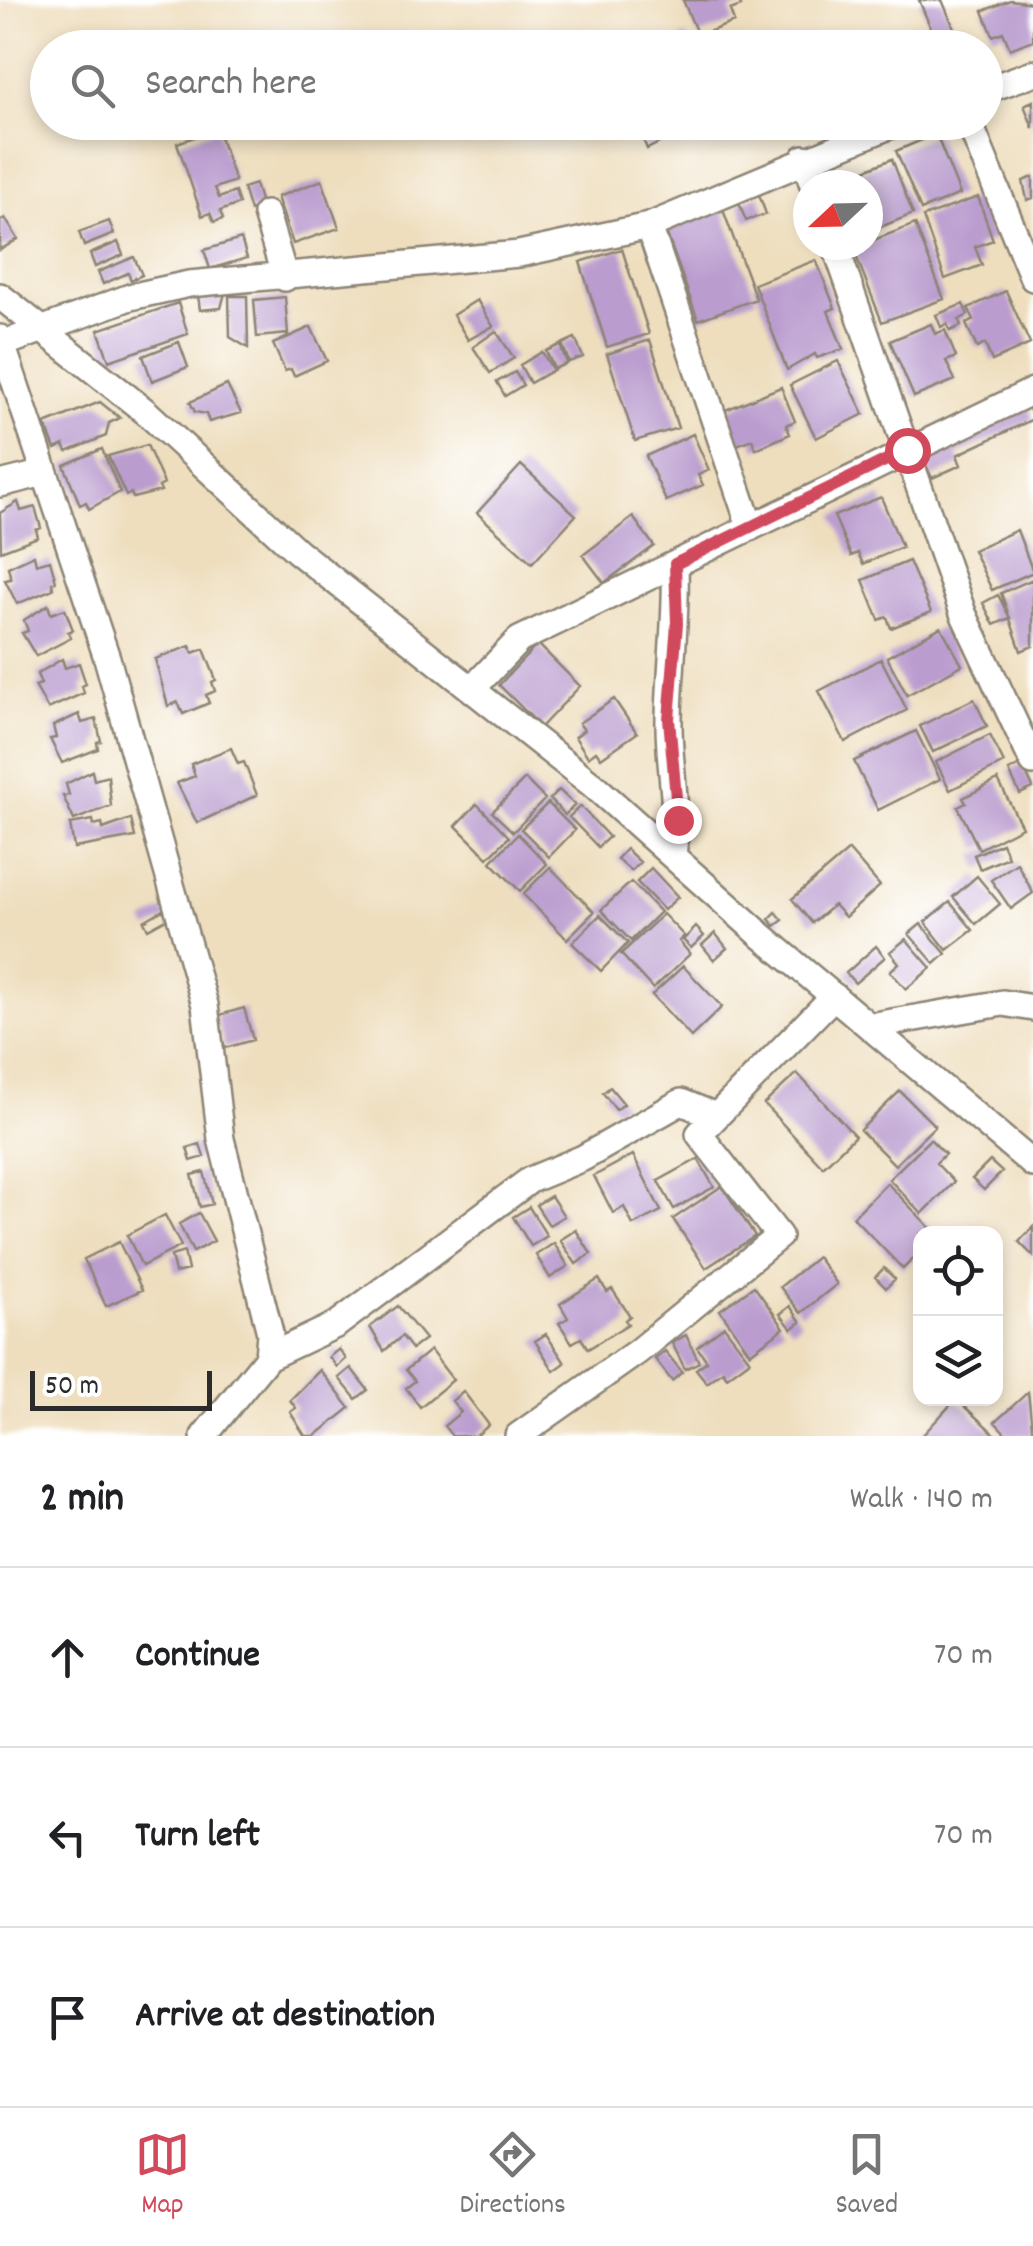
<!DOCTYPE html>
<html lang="en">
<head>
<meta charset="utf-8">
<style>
  :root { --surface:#fff; --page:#f2f2f2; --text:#202124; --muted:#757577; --line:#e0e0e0; --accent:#d1495b }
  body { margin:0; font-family:Dekko,sans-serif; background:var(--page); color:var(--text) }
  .controls { position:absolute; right:30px; bottom:30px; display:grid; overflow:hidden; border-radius:20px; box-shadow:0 5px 15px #0003 }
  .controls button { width:90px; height:90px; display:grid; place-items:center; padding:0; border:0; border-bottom:2px solid var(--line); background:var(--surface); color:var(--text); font:50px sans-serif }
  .compass { position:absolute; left:793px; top:170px; width:90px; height:90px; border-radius:50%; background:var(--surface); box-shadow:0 5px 15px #0003; rotate:248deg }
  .scale { position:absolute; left:30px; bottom:25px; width:182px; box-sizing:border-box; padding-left:10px; border:5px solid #2b2b2b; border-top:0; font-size:28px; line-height:35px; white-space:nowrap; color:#2b2b2b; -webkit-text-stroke:8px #fff; paint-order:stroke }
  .stop { position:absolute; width:30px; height:30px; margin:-22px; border:8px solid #d1495b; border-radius:50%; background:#fff }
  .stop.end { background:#d1495b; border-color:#fff; box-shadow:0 2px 10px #0008 }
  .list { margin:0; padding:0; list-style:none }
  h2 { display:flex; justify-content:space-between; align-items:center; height:130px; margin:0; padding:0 40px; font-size:42px }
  h2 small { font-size:32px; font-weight:400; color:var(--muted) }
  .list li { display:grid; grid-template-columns:65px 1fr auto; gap:30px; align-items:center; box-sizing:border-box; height:180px; padding:0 40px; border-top:2px solid var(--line) }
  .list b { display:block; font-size:38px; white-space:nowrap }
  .list em { font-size:32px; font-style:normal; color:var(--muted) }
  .icon { flex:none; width:55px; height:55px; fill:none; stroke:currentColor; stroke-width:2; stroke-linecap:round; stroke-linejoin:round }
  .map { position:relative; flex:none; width:1033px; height:1436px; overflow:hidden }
  .search { position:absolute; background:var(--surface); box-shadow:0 5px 15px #0003; left:30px; right:30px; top:30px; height:110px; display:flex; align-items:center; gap:25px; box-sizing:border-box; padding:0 35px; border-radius:55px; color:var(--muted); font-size:38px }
  .sheet { height:670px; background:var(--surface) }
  nav { display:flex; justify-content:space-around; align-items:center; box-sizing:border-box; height:140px; border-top:2px solid var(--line); background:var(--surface); font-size:28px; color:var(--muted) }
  nav a { display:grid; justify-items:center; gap:5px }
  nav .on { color:var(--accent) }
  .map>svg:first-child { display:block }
  .building { fill:#ba9ccf }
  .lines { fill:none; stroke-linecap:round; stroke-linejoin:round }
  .street-casing { stroke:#8c8474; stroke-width:30 }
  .street { stroke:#fff; stroke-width:25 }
  .route { stroke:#d1495b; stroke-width:12 }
</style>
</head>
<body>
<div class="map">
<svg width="1033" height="1436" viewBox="0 0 1033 1436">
  <rect width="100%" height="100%" fill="#fff"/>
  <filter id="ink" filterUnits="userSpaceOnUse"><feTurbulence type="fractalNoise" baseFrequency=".01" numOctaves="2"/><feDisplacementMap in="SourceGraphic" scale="20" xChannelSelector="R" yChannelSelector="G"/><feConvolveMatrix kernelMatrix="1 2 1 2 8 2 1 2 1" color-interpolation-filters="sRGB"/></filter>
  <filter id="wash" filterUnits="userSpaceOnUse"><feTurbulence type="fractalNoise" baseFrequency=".0048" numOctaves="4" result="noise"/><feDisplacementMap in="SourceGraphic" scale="40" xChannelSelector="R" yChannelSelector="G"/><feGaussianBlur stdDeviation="2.25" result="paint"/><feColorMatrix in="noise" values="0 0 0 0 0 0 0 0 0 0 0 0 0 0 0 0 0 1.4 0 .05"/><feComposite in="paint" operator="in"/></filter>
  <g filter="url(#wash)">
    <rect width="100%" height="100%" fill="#eedebe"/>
    <g id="blocks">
      <path class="building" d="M683 0H738L741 6 730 10 734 22 698 36Z
        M919 0H942L954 28 934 36Z
        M1010 0 1033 3V40L1010 49 1003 32 993 36 983 11Z
        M686 36 692 48H676L674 42Z
        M1033 101V128L1024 105Z
        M650 122H705V123L669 137 666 130 661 132Z
        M217 129 235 181 215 188 219 198 235 192 239 204 220 211 223 219 214 222 210 213 202 216 177 143Z
        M657 132 661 142 647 149 643 139Z
        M936 134 960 194 921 210 896 151Z
        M892 159 913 214 868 232V185H828Z
        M1033 177V198L1027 200 1023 181Z
        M322 180 339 228 293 244 277 197Z
        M255 184 262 207 250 211 243 188Z
        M759 195 766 214 746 221 739 203Z
        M978 197 993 240 975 247 982 265 945 279 923 217Z
        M722 207 756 299 698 320 665 229Z
        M5 218 18 239 0 250V221Z
        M109 221 114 234 84 246 79 232Z
        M915 224 944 299 882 322 853 248Z
        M241 239 247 258 210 269 204 250Z
        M118 242 123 255 95 267 90 254Z
        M622 249 649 334 607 347 580 262Z
        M134 257 142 275 131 280 128 273 103 284 98 272Z
        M816 260 835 308 828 311 843 349 817 358 815 354 787 370 754 284Z
        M1006 291 1030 344 992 361 985 344 977 348 966 324 974 320 968 308Z
        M225 293 221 308 200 310 198 296Z
        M229 296H247L248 348 230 337Z
        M285 297 288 334 257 337 254 300Z
        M477 300 493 326 468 340 453 315Z
        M178 303 188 334 109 361 98 330Z
        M963 304 968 315 959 320 961 326 950 331 947 324 941 327 936 315Z
        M931 324 935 334 945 330 956 357 946 361 955 380 914 397 890 341Z
        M311 327 327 361 294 376 291 369 285 371 273 344Z
        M496 331 514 358 490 373 473 347Z
        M575 338 583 357 569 362 562 344Z
        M650 340 678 428 635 441 607 354Z
        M179 342 188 367 152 381 143 356Z
        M560 345 567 363 554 369 546 351Z
        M542 352 553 370 530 383 520 365Z
        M838 361 864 414 816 438 790 385Z
        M515 372 523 385 505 396 497 382Z
        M227 385 241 413 209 422 206 414 195 412 190 402Z
        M781 387 795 421 786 425 790 434 756 449 752 439 737 445 723 411Z
        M100 402 120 418 109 423 106 436 67 452 64 445 55 449 45 424Z
        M1028 405 1033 419 957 455 961 465 932 478 921 454Z
        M693 434 709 470 698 475 703 485 666 501 646 456Z
        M147 445 164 484 159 487 161 491 133 498 131 493 126 496 108 456Z
        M102 449 120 492 89 509 86 502 80 505 64 465Z
        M521 465 576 515 532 563 477 513Z
        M881 497 902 547 863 564 858 553 851 556 834 516Z
        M18 502 21 511 35 507 41 528 36 530 38 537 1 551 0 513Z
        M633 517 654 546 604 583 583 555Z
        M1017 530 1033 572 992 590 973 550Z
        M34 555 36 564 50 560 56 581 52 583 53 589 17 604 5 580 11 579 8 567Z
        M909 561 931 612 891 628 887 617 879 620 863 580Z
        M1033 579V646L1021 651 1001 593Z
        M998 595 1010 618 994 625 983 603Z
        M48 605 51 614 65 609 73 630 68 632 71 638 36 656 22 633 28 631 24 620Z
        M941 627 962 665 907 695 887 657Z
        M538 644 580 686 541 727 499 685Z
        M190 646 193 653 204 649 216 680 212 682 215 691 206 695 209 703 183 714 178 702 168 706 155 659Z
        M62 659 65 668 79 663 86 684 82 686 84 693 48 709 35 686 41 684 37 674Z
        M881 659 907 710 845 742 819 691Z
        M614 699 637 733 601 758 596 751 588 757 575 737 584 730 579 723Z
        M974 699 987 726 933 752 920 726Z
        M79 714 82 723 96 719 101 741 97 742 98 749 62 763 50 739 56 738 53 726Z
        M916 731 940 779 878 810 854 761Z
        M990 735 1004 763 950 790 936 762Z
        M231 748 238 764 244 762 257 795 197 823 177 783 195 776 191 764Z
        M1022 764 1033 788 1020 794 1009 771Z
        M92 771 94 780 108 776 111 806 74 820 63 796 69 795 66 784Z
        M525 779 545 799 513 832 492 812Z
        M998 780 1022 827 979 849 958 807 966 803 963 798Z
        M559 790 575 805 565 815 550 799Z
        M548 803 575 830 549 857 521 829Z
        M477 804 509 837 488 858 456 826Z
        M580 806 609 837 598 847 569 817Z
        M131 819 135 837 74 848 70 824 93 820 94 825 102 823 103 829Z
        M518 834 547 864 520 891 491 862Z
        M1002 843 1008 857 980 869 974 855Z
        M626 849 640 862 631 871 617 859Z
        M849 850 880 886 845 917 834 905 812 923 792 899Z
        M1017 863 1033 893 1011 909 991 880Z
        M550 867 594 912 567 939 523 894Z
        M651 868 678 897 664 910 637 882Z
        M977 876 1000 904 976 924 953 897Z
        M631 882 660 912 631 941 601 910Z
        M950 902 973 930 947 950 925 922Z
        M163 910 168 918 148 929 144 921Z
        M776 912 783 920 775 926 769 919Z
        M663 914 684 936 679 941 690 954 653 989 621 954Z
        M600 915 628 943 601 971 572 943Z
        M921 924 946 954 935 964 909 934Z
        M696 927 704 936 691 948 683 940Z
        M715 933 727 948 714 960 702 945Z
        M906 939 931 968 906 989 890 971 899 963 890 952Z
        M876 946 885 957 855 983 846 973Z
        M683 966 722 1007 691 1037 652 995Z
        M244 1008 253 1040 225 1048 216 1016Z
        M797 1073 855 1136 823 1167 764 1104Z
        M610 1087 624 1104 616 1110 603 1093Z
        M900 1091 935 1126 895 1165 860 1130Z
        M930 1139 945 1154 936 1163 954 1182 922 1214 889 1179Z
        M200 1144 204 1157 191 1161 187 1148Z
        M633 1155 661 1211 633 1225 624 1207 613 1213 594 1176Z
        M698 1159 714 1187 674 1209 658 1181Z
        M990 1161 1002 1172 984 1190 972 1179Z
        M204 1172 212 1204 200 1207 192 1175Z
        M887 1183 936 1234H920V1252L903 1269 853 1217Z
        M722 1186 755 1236 706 1268 673 1219Z
        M551 1196 564 1216 549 1225 536 1205Z
        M529 1207 547 1236 531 1246 513 1217Z
        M199 1213 214 1241 193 1252 179 1224Z
        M165 1215 181 1246 142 1266 127 1235Z
        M1033 1227V1256L1019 1242Z
        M576 1230 591 1254 576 1264 560 1240Z
        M119 1242 142 1290 106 1306 84 1259Z
        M554 1243 568 1266 550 1278 536 1255Z
        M184 1252 188 1270 175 1273 171 1256Z
        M817 1257 837 1284 801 1313 780 1287Z
        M884 1268 895 1279 886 1288 875 1277Z
        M599 1279 607 1292 612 1289 630 1316 625 1320 628 1324 588 1349 581 1338 572 1343 559 1323 568 1318 560 1304Z
        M754 1286 784 1328 750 1353 720 1310Z
        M398 1306 425 1339 412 1349 402 1336 384 1351 370 1327Z
        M790 1306 801 1322 792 1329 780 1314Z
        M724 1326 750 1360 727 1377 723 1371 707 1383 696 1369 707 1361 697 1347Z
        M546 1334 565 1363 554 1371 535 1341Z
        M686 1335 699 1362 685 1369 672 1343Z
        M339 1349 346 1359 337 1367 329 1357Z
        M430 1350 453 1380 420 1407 406 1388 415 1381 406 1370Z
        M665 1351 682 1372 672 1381 655 1359Z
        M351 1368 368 1390 356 1399 339 1378Z
        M320 1370 350 1408 315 1436H305L290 1412 296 1408 290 1400Z
        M463 1391 489 1425 476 1436H452L444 1426 461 1412 452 1401Z
        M1028 1392 1033 1436H1008L995 1422Z
        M956 1399 997 1436H922Z"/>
    </g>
  </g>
  <g filter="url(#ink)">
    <use href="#blocks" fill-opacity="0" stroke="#8c8474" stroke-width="2.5"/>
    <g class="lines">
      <g class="street-casing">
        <path id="street" d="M986 90 1033 73
          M969 122 1033 278
          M804 158 813 185
          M266 214 285 278
          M649 226 750 526
          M835 245 963 613 1033 762
          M0 296 146 412 297 551 593 785 762 936 1033 1164
          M0 338 107 658 205 1005 221 1139 270 1333 268 1357 204 1436
          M0 345 130 297 189 284 519 254 649 226 899 122
          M0 484 44 473
          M473 688 519 640 675 564
          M673 856C680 809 668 765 669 718 670 666 677 616 675 564L1033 391
          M869 1026 1003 1003 1033 1008
          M268 1357 336 1325 530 1180 583 1158 681 1102 716 1116
          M518 1436 637 1352 779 1236 699 1134 834 996"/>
      </g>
      <use href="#street" class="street"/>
    </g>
  </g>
  <g class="lines" filter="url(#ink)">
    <path class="route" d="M678 820 669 719 677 624 675 564 907 450"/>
  </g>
</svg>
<div class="controls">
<button><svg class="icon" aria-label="locate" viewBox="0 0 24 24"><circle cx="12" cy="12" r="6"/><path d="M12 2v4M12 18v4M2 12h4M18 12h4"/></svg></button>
<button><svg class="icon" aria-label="layers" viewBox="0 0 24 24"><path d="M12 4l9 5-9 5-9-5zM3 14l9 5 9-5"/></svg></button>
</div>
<svg class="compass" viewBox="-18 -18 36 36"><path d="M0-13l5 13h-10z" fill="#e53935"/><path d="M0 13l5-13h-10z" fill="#757577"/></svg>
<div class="scale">50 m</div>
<div class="stop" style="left:907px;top:450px"></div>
<div class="stop end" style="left:678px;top:820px"></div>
<div class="search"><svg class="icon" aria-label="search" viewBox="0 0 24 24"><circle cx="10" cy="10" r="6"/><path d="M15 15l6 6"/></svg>Search here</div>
</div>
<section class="sheet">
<h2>2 min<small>Walk · 140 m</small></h2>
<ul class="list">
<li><svg class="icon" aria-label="ahead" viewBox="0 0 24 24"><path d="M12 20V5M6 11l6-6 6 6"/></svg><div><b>Continue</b></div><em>70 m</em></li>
<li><svg class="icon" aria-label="left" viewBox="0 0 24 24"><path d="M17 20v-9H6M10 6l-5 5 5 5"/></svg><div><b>Turn left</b></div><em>70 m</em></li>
<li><svg class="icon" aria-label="arrive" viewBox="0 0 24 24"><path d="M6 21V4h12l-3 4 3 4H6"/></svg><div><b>Arrive at destination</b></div></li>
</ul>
</section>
<nav>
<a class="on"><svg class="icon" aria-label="map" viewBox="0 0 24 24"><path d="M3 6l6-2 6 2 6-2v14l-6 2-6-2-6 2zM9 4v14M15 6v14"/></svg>Map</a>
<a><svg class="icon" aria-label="directions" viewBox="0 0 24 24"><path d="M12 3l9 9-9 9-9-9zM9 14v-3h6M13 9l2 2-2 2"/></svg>Directions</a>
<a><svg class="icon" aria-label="saved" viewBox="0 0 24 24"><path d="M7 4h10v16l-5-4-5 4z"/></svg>Saved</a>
</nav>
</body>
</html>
